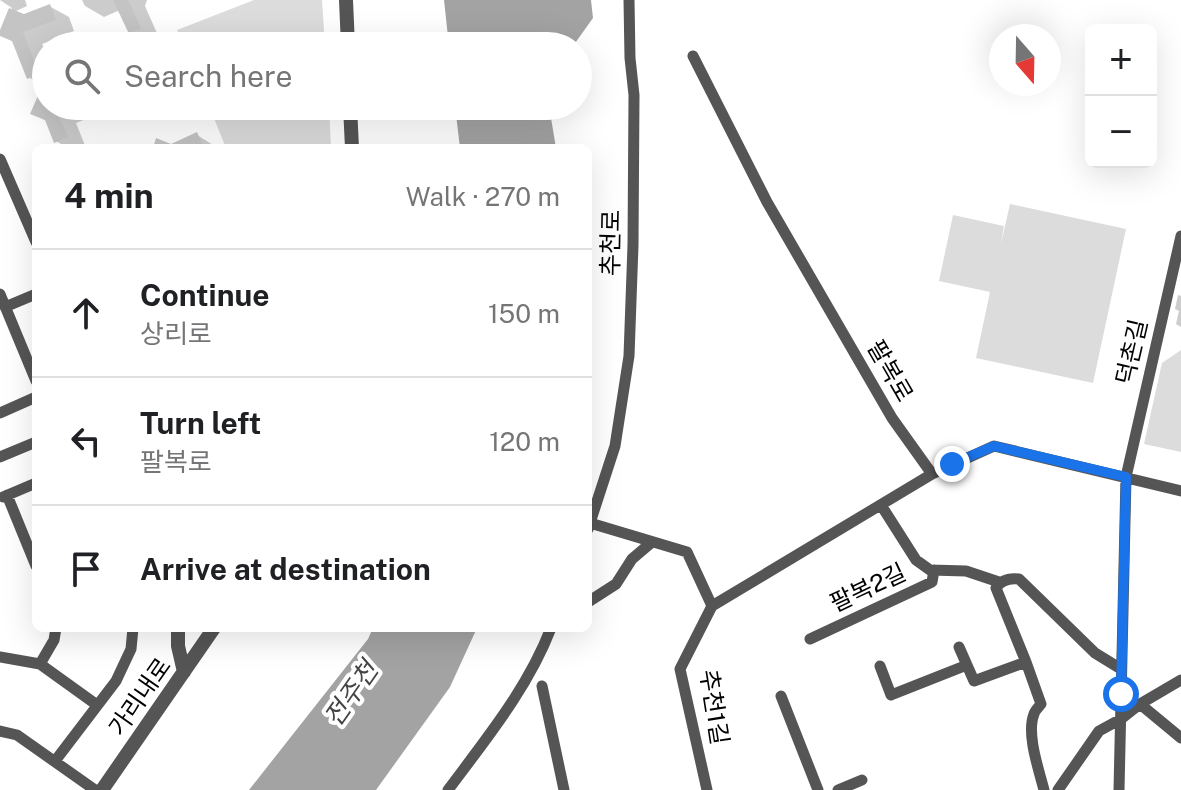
<!DOCTYPE html>
<html lang="en">
<head>
<meta charset="utf-8">
<style>
  :root { --surface:#fff; --page:#f6f6f6; --text:#202124; --muted:#757577; --line:#e0e0e0 }
  body { margin:0; font-family:"Public Sans","Noto Sans KR",sans-serif; background:var(--page); color:var(--text) }
  .controls { position:absolute; right:24px; top:24px; display:grid; overflow:hidden; border-radius:12px; box-shadow:0 8px 32px #0002 }
  .controls button { width:72px; height:72px; display:grid; place-items:center; padding:0; border:0; border-bottom:2px solid var(--line); background:var(--surface); color:var(--text); font:40px sans-serif }
  .compass { position:absolute; left:989px; top:24px; width:72px; height:72px; border-radius:50%; background:var(--surface); box-shadow:0 8px 32px #0002; rotate:160deg }
  .stop { position:absolute; width:24px; height:24px; margin:-18px; border:6px solid #1a73e8; border-radius:50%; background:#fff }
  .stop.end { background:#1a73e8; border-color:#fff; box-shadow:0 2px 8px #0008 }
  .list { margin:0; padding:0; list-style:none }
  h2 { display:flex; justify-content:space-between; align-items:center; height:104px; margin:0; padding:0 32px; font-size:34px }
  h2 small { font-size:26px; font-weight:400; color:var(--muted) }
  .list li { display:grid; grid-template-columns:52px 1fr auto; gap:24px; align-items:center; box-sizing:border-box; height:128px; padding:0 32px; border-top:2px solid var(--line) }
  .list b { display:block; font-size:30px; white-space:nowrap }
  .list p { margin:0; font-size:26px; white-space:nowrap; color:var(--muted) }
  .list em { font-size:26px; font-style:normal; color:var(--muted) }
  .icon { flex:none; width:44px; height:44px; fill:none; stroke:currentColor; stroke-width:2; stroke-linecap:round; stroke-linejoin:round }
  .map { position:relative; flex:none; width:1181px; height:790px; overflow:hidden }
  .search { position:absolute; background:var(--surface); box-shadow:0 8px 32px #0002; left:32px; top:32px; width:560px; height:88px; display:flex; align-items:center; gap:20px; box-sizing:border-box; padding:0 28px; border-radius:44px; color:var(--muted); font-size:30px }
  .panel { position:absolute; background:var(--surface); box-shadow:0 8px 32px #0002; left:32px; top:144px; width:560px; height:488px; border-radius:12px }
  .map>svg:first-child { display:block }
  .green { fill:#dcdcdc }
  .water { fill:#a3a3a3 }
  .shadow { fill:#0003 }
  .building { fill:#c4c4c4 }
  .lines { fill:none; stroke-linecap:round; stroke-linejoin:round }
  .minor { stroke:#555; stroke-width:11 }
  .tertiary { stroke:#555; stroke-width:14 }
  .route { stroke:#1a73e8; stroke-width:10 }
  .labels { text-anchor:middle; stroke-width:8; stroke-linejoin:round; paint-order:stroke }
  .street-label { font-size:24px; fill:#000; stroke:#fff }
  .water-label { font-size:26px; font-style:italic; fill:#444; stroke:#fff }
</style>
</head>
<body>
<div class="map">
<svg width="1181" height="790" viewBox="0 0 1181 790">
  <rect width="100%" height="100%" fill="#fff"/>
  <path class="green" d="M254 0H322L325 46H184L177 30Z
    M209 106H329L331 148H226Z
    M1010 204 1126 229 1093 383 976 358 990 292 939 281 953 215 1004 226 1001 244Z
    M1181 350V452L1144 444 1162 363Z"/>
  <path class="water" d="M444 0H591L593 18 573 46H449Z
    M455 106H549L556 148H460Z
    M373 628H477L450 687 376 790H249L368 639Z"/>
  <path class="shadow" d="M0 0H25L27 6 14 12 24 16 49 6 69 17 74 31 42 44 46 54V106H106L108 110 76 123 86 148H68L56 141 48 122 33 113 44 86 28 77 15 43 0 34 12 8Z
    M82 0H147L145 6 160 40 150 44 131 33 120 10 104 17 85 6Z
    M197 135 218 148H155L171 146Z
    M1178 295 1181 296V327L1176 324 1179 311 1175 309Z"/>
  <path class="building" d="M113 0H128L141 28 129 34Z
    M50 4 56 20 23 32 39 74 27 79 12 41 0 36V30L9 8 24 14Z
    M46 77V106H71L57 112 68 137 54 143 45 120 30 114Z
    M197 132 204 148H153L156 138 171 144Z"/>
  <g class="lines">
    <path class="minor" d="M693 56 767 202 892 418 932 474
      M0 159 36 242
      M0 294 36 381
      M5 307 36 294
      M0 413 36 397
      M0 457 36 442
      M7 495 36 566
      M3 497 36 483
      M881 505 916 560 930 570 966 571 999 582
      M590 523 687 552 712 606 680 669 707 790
      M588 529 615 446 629 356 633 245 634 95 630 58 629 0
      M588 602 616 584 632 559 652 542
      M712 606 932 474 994 446 1181 491
      M810 639 932 582 934 570
      M959 647 974 681 1026 662 996 588C1001 580 1010 578 1019 579L1095 653 1121 669
      M0 657 40 664 97 705
      M1026 662 1041 704C1039 707 1035 710 1034 714 1026 734 1039 770 1044 790
      M40 664 54 640 56 628
      M880 666 891 695 967 665
      M542 686 564 790
      M781 696 818 790
      M1140 704 1181 738
      M0 731 17 735 95 790
      M55 761 116 681 131 649 133 628
      M448 790C486 739 528 688 551 628
      M838 790 862 780
      M1058 790 1099 731 1121 719 1140 704 1181 680
      M1119 790 1126 477 1181 236"/>
    <path class="tertiary" d="M346 0 348 46
      M350 106 352 148
      M178 628V646L184 672
      M102 790 214 628"/>
  </g>
  <g class="lines">
    <path class="route" d="M952 464 994 446 1126 477 1121 694"/>
  </g>
  <g class="labels">
    <g class="street-label">
      <text transform="translate(611 243) rotate(-89)" y="8">추천로</text>
      <text transform="translate(1132 352) rotate(-77)" y="8">덕촌길</text>
      <text transform="translate(890 371) rotate(60)" y="8">팔복로</text>
      <text transform="translate(868 588) rotate(-25)" y="8">팔복2길</text>
      <text transform="translate(140 697) rotate(-55)" y="8">가리내로</text>
      <text transform="translate(714 707) rotate(81)" y="8">추천1길</text>
    </g>
    <g class="water-label">
      <text transform="translate(351 694) rotate(-55)" y="9">전주천</text>
    </g>
  </g>
</svg>
<div class="controls">
<button>+</button>
<button>−</button>
</div>
<svg class="compass" viewBox="-18 -18 36 36"><path d="M0-13l5 13h-10z" fill="#e53935"/><path d="M0 13l5-13h-10z" fill="#757577"/></svg>
<div class="stop" style="left:1121px;top:694px"></div>
<div class="stop end" style="left:952px;top:464px"></div>
<div class="search"><svg class="icon" aria-label="search" viewBox="0 0 24 24"><circle cx="10" cy="10" r="6"/><path d="M15 15l6 6"/></svg>Search here</div>
<section class="panel">
<h2>4 min<small>Walk · 270 m</small></h2>
<ul class="list">
<li><svg class="icon" aria-label="ahead" viewBox="0 0 24 24"><path d="M12 20V5M6 11l6-6 6 6"/></svg><div><b>Continue</b><p>상리로</p></div><em>150 m</em></li>
<li><svg class="icon" aria-label="left" viewBox="0 0 24 24"><path d="M17 20v-9H6M10 6l-5 5 5 5"/></svg><div><b>Turn left</b><p>팔복로</p></div><em>120 m</em></li>
<li><svg class="icon" aria-label="arrive" viewBox="0 0 24 24"><path d="M6 21V4h12l-3 4 3 4H6"/></svg><div><b>Arrive at destination</b></div></li>
</ul>
</section>
</div>
</body>
</html>
